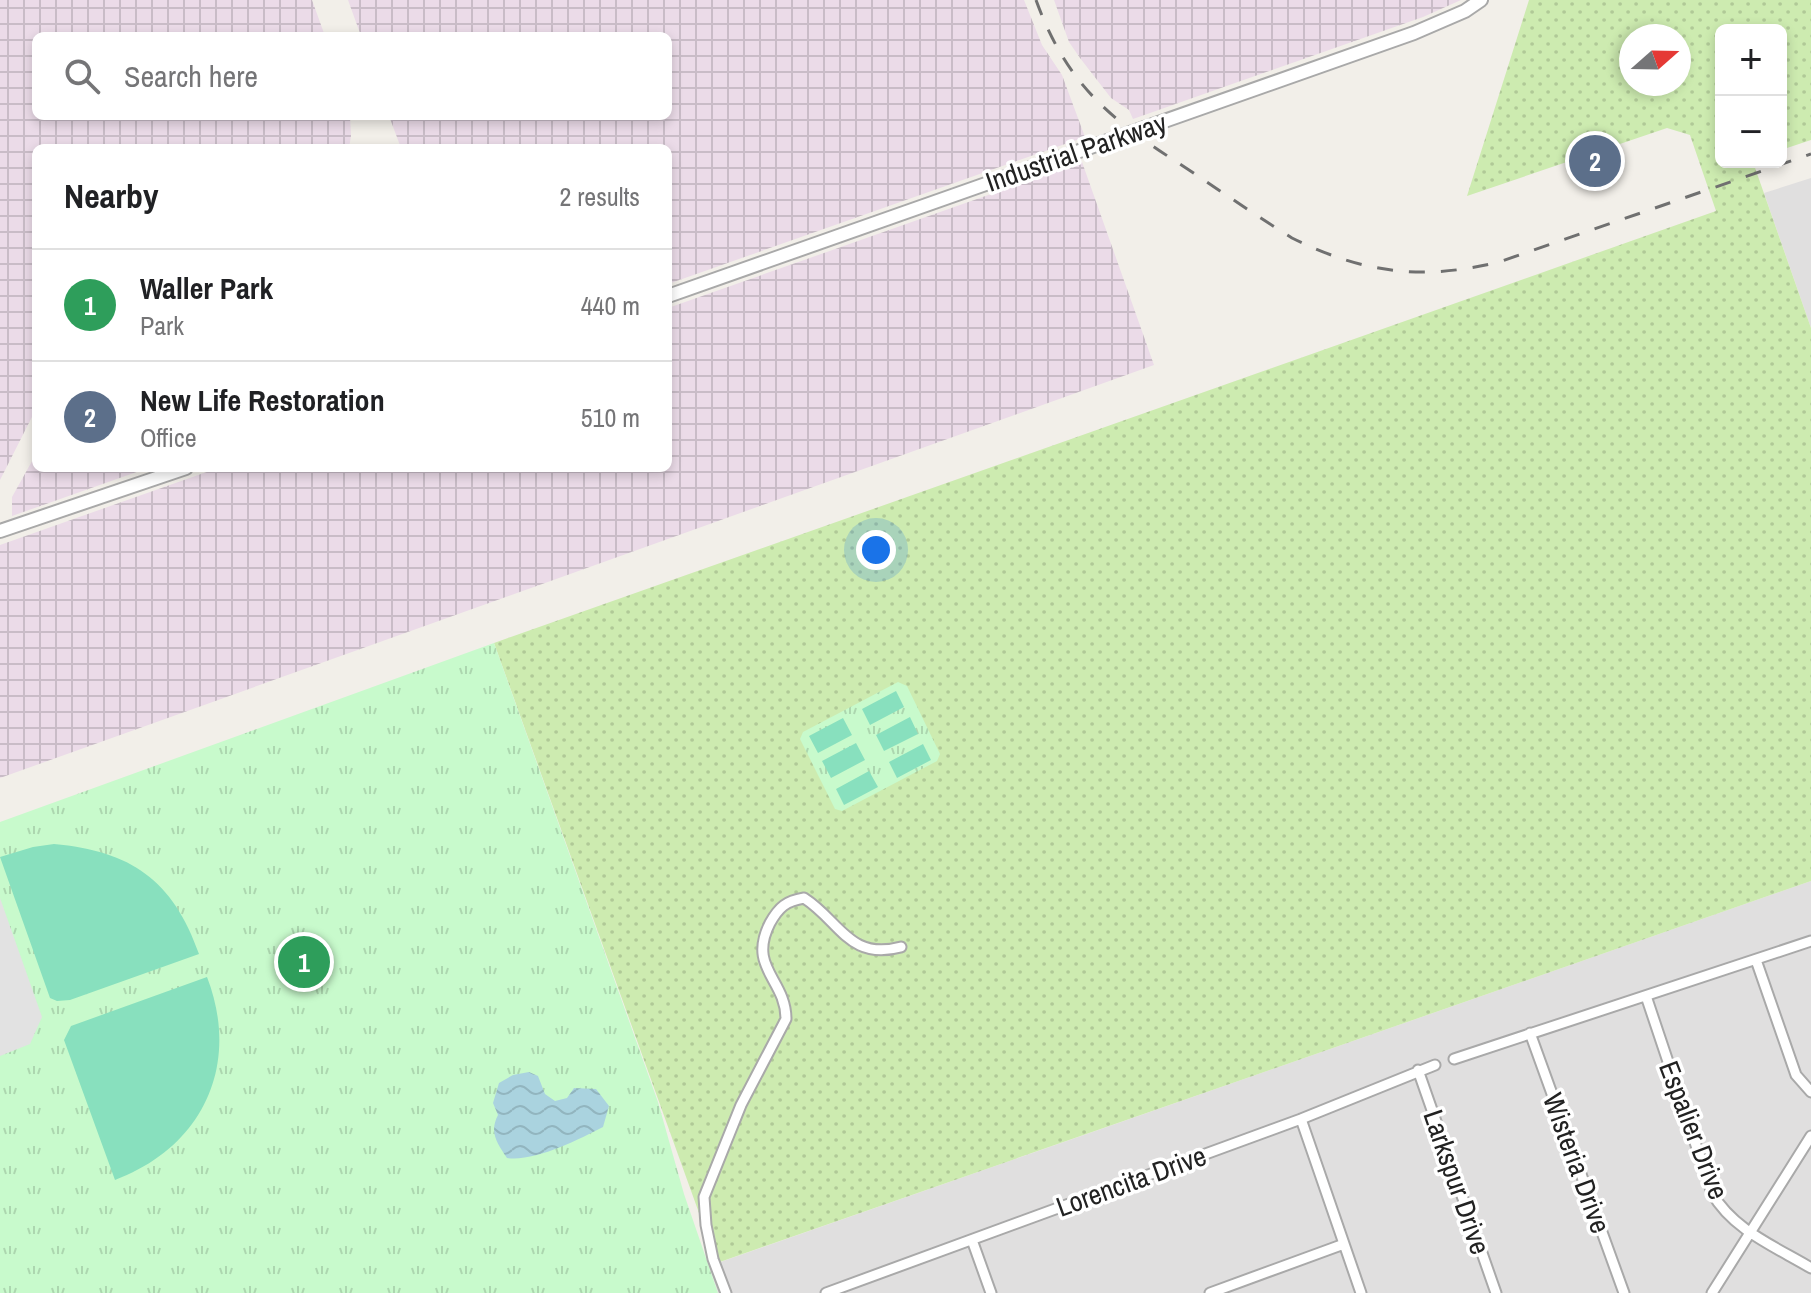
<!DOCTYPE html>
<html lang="en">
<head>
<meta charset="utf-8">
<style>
  :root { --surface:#fff; --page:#f6f6f6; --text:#202124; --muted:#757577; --line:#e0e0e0; --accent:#d40000 }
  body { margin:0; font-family:"Archivo Narrow",sans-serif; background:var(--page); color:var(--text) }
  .controls { position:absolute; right:24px; top:24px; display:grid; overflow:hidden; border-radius:12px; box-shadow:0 4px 12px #0003 }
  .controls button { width:72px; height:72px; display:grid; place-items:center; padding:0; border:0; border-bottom:2px solid var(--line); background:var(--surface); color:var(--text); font:40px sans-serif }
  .compass { position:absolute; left:1619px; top:24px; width:72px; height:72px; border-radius:50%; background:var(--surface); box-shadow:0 4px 12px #0003; rotate:70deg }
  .you { position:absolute; left:876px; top:550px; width:28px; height:28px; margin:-20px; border:6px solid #fff; border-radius:50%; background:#1a73e8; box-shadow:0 0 0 12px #1a73e833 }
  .badge { display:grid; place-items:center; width:52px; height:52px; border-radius:50%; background:var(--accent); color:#fff; font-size:26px; font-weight:700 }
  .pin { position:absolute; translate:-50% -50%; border:4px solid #fff; box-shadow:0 2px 8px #0006 }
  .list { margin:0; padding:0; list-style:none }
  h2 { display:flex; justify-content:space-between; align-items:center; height:104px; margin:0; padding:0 32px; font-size:34px }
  h2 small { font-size:26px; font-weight:400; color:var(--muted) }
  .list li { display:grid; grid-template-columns:52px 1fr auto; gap:24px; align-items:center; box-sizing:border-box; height:112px; padding:0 32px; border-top:2px solid var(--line) }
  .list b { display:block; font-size:30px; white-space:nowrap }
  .list p { margin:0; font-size:26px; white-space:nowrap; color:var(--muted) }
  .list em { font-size:26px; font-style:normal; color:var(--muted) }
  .icon { flex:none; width:44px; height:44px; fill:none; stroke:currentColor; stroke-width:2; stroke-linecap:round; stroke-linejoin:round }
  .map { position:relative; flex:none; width:1811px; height:1293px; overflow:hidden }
  .search { position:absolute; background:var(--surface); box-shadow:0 4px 12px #0003; left:32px; top:32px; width:640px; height:88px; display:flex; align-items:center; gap:20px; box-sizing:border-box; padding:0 28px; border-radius:12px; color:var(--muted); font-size:30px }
  .panel { position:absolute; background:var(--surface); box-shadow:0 4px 12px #0003; left:32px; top:144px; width:640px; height:328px; border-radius:12px }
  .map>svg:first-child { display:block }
  .residential { fill:#e0dfdf }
  .industrial { fill:url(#industrial-grid) }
  .grass { fill:url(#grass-dots); fill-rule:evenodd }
  .park { fill:url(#park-tufts) }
  .pitch { fill:#88e0be }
  .parking { fill:#e2e2e2 }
  .water { fill:url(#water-waves) }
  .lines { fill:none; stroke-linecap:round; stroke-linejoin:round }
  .minor-casing { stroke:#a9a9a9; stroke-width:13 }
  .tertiary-casing { stroke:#a9a9a9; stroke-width:16 }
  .minor { stroke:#fff; stroke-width:9 }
  .tertiary { stroke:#fff; stroke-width:12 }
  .rail { stroke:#707070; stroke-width:3; stroke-dasharray:16 16; stroke-linecap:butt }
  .labels { text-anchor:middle; stroke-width:7; stroke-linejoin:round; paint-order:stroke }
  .street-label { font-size:28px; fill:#222; stroke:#fff }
</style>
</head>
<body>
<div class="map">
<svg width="1811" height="1293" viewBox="0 0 1811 1293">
  <defs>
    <pattern id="industrial-grid" width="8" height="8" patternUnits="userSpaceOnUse" patternTransform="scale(2)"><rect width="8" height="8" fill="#ebdbe8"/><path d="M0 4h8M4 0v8" fill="none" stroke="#c9bcc7"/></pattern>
    <pattern id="grass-dots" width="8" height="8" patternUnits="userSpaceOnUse" patternTransform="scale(2)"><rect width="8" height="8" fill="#cdebb0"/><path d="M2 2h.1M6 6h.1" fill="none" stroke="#b0c997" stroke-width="1.8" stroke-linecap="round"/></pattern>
    <pattern id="park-tufts" width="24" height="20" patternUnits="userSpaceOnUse" patternTransform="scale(2)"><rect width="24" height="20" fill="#c8facc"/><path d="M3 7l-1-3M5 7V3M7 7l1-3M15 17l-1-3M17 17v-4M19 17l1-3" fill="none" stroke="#acd6af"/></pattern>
    <pattern id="water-waves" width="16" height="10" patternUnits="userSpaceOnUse" patternTransform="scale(2)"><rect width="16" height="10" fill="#aad3df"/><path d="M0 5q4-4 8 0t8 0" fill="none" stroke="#92b5bf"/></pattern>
  </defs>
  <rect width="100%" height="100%" fill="#f2efe9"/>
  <path class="residential" d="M1811 178V328L1764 193Z
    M1811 881V1293H718L709 1266Z"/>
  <path class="industrial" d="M0 0H312L325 36H36V116H350L351 136 349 148H36V409L0 480Z
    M348 0H1024L1042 45 1062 75 1085 137 668 284V148H401L389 116H668V36H361Z
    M1054 0H1461L1423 17 1133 119 1129 110 1111 98 1080 58 1069 42Z
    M1082 162 1154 365 0 778V545L218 468H668V308Z
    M36 454V468H148L12 516V497Z"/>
  <path class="grass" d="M1529 0H1811V140L1781 150V30H1721V162H1753L1811 328V881L717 1263 494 643 1716 211 1690 135 1667 128 1467 196ZM1631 36H1679V84H1631Z"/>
  <path class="park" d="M494 643 658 1102 684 1194 718 1293H0V822Z
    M898 682 907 686 940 754 937 761 842 811 835 809 800 739 803 732Z"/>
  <path class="pitch" d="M896 691 904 707 870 725 862 709Z
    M910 717 918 734 884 751 876 735Z
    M843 718 852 735 818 753 809 736Z
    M856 743 865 760 831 778 822 761Z
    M923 744 931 760 897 778 889 762Z
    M869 771 878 787 844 805 836 789Z
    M54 844C131 851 173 880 199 954L70 1000 57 1001 50 998 0 857 33 847Z
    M207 977C241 1065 203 1147 115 1180L64 1040 71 1026Z"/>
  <path class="parking" d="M0 898 42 1017 30 1044 0 1056Z"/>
  <path class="water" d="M529 1072 538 1076 545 1094 555 1101 567 1098 574 1088 596 1089 609 1106 603 1127C578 1140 534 1162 507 1158 497 1143 489 1132 498 1115L493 1103 499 1083 513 1075Z"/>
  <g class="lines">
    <g class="minor-casing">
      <path id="minor" d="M1756 960 1796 1075 1811 1092
        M1646 996 1712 1193C1733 1230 1776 1247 1811 1268
        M1530 1033 1624 1293
        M1454 1059 1811 941
        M1418 1070 1496 1293
        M1301 1119 1361 1293
        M972 1240 991 1293
        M726 1293 713 1259 706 1225 704 1197 741 1105 786 1019C786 979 747 968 770 923 779 907 786 901 804 898 840 921 849 961 901 947
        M826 1293 1301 1119 1435 1065
        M1210 1293 1344 1244
        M1712 1293 1811 1136"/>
    </g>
    <g class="tertiary-casing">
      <path id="tertiary" d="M668 296 1414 33 1465 11 1481 0
        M0 531 186 468"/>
    </g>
    <use href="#minor" class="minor"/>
    <use href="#tertiary" class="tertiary"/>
    <path class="rail" d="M1036 0C1068 88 1113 121 1189 170 1223 193 1257 216 1292 238 1363 273 1421 281 1499 262L1811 154"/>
  </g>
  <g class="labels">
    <g class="street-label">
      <text transform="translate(1076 152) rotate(-19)" y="10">Industrial Parkway</text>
      <text transform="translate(1694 1130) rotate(69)" y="10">Espalier Drive</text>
      <text transform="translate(1577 1163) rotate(70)" y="10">Wisteria Drive</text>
      <text transform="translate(1131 1181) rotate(-20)" y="10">Lorencita Drive</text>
      <text transform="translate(1457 1182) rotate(71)" y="10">Larkspur Drive</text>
    </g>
  </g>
</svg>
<div class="controls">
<button>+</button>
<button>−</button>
</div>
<svg class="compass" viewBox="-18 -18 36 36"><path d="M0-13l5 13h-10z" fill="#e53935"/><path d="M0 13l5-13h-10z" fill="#757577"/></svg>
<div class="you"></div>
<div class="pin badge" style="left:304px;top:962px;background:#2e9e5b">1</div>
<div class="pin badge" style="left:1595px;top:161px;background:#5c6f8a">2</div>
<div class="search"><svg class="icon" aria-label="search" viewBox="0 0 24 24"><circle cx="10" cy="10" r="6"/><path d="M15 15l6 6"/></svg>Search here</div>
<section class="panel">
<h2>Nearby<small>2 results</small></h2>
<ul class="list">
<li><span class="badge" style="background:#2e9e5b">1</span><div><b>Waller Park</b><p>Park</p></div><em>440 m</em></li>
<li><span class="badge" style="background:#5c6f8a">2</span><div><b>New Life Restoration</b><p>Office</p></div><em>510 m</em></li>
</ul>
</section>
</div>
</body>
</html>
